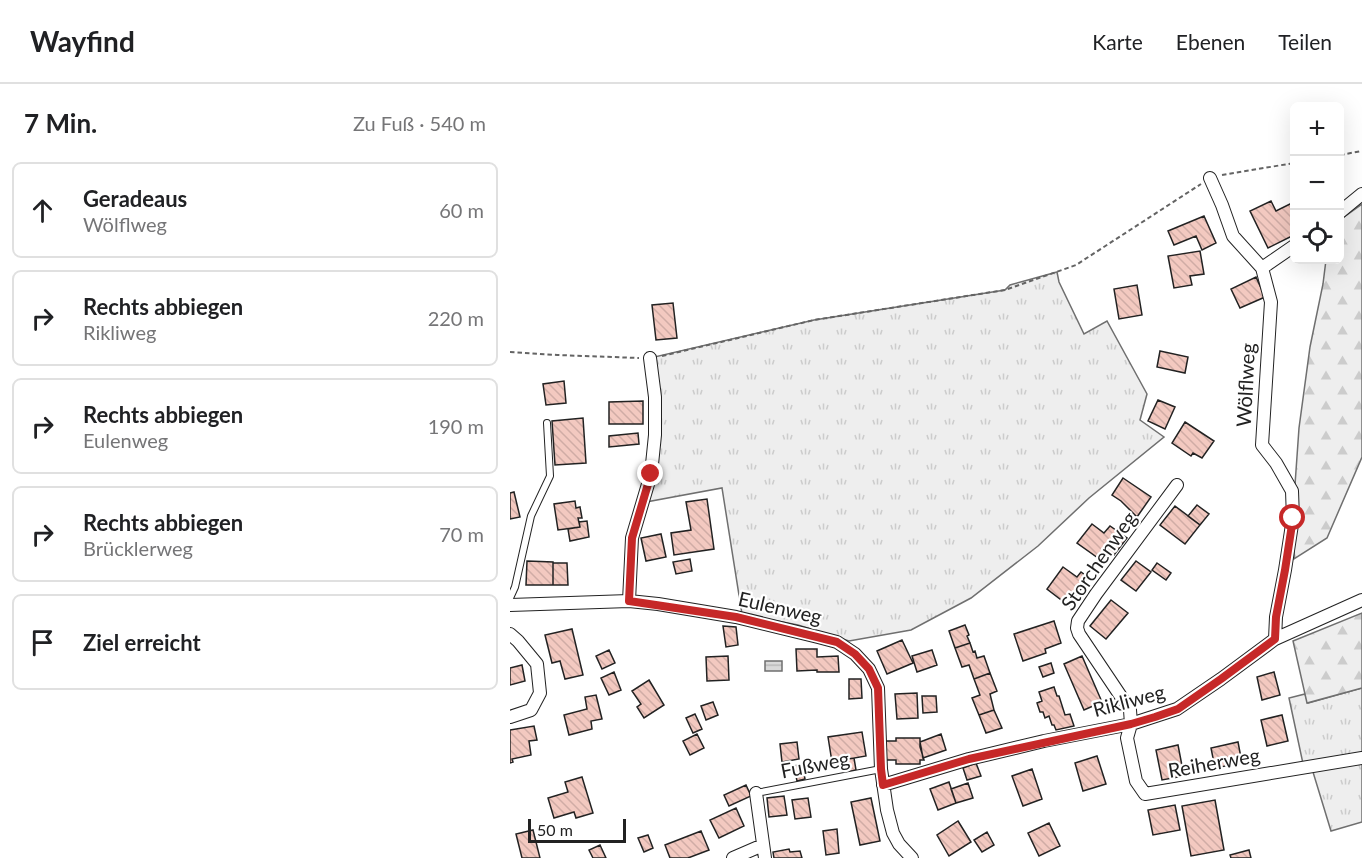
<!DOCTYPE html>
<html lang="de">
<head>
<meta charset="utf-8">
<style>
  :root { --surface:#fff; --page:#f6f6f6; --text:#202124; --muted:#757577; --line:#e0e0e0 }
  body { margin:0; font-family:Lato,sans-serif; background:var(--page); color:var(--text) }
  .controls { position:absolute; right:18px; top:18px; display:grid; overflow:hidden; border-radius:9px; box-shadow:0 6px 24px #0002 }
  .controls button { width:54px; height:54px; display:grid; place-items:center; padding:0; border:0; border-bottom:2px solid var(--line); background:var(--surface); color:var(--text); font:30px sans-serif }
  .scale { position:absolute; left:18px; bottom:15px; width:98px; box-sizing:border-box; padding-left:6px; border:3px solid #222; border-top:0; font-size:16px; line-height:21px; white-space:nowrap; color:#222; -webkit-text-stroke:4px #fff; paint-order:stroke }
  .stop { position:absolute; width:18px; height:18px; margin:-14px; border:4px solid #c62828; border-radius:50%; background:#fff }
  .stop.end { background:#c62828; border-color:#fff; box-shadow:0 2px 6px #0008 }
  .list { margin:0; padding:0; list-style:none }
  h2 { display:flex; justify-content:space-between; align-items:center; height:78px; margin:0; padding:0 24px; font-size:26px }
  h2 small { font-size:20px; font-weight:400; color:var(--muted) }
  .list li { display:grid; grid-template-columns:39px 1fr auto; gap:18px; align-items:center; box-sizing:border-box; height:96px; margin:0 12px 12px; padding:0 12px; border:2px solid var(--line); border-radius:9px }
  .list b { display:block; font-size:22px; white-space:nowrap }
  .list p { margin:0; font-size:20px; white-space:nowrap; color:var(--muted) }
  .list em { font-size:20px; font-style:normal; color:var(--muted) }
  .icon { flex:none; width:33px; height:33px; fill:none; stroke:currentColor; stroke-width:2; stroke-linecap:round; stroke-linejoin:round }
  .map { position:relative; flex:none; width:852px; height:774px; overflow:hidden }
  header { display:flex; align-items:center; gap:36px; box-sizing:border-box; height:84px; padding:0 30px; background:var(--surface); border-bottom:2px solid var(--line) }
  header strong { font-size:28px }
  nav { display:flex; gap:33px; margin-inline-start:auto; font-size:21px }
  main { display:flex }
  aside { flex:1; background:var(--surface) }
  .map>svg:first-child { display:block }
  .grass { fill:url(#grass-tufts); stroke:#6f6f6f; stroke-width:1.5 }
  .forest { fill:url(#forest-firs); stroke:#6f6f6f; stroke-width:1.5 }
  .water { fill:url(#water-rules); stroke:#6f6f6f; stroke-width:1.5 }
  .building { fill:url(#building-back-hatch); stroke:#222; stroke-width:1.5 }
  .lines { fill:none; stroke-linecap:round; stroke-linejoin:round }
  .service-casing { stroke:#222; stroke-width:8 }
  .minor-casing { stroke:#222; stroke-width:14 }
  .path { stroke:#646464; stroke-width:2; stroke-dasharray:4.5 3; stroke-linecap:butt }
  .service { stroke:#fff; stroke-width:6 }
  .minor { stroke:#fff; stroke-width:12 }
  .route { stroke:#c62828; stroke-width:8 }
  .labels { text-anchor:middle; stroke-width:4.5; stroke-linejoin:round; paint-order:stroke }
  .street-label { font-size:20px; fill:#222; stroke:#fff }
</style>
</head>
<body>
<header>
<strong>Wayfind</strong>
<nav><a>Karte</a><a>Ebenen</a><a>Teilen</a></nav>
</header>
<main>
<aside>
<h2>7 Min.<small>Zu Fuß · 540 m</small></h2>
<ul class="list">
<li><svg class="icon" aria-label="ahead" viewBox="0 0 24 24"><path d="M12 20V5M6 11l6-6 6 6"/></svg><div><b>Geradeaus</b><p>Wölflweg</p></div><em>60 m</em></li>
<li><svg class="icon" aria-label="right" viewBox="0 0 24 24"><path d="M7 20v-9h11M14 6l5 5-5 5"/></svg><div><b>Rechts abbiegen</b><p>Rikliweg</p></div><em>220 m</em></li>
<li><svg class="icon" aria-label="right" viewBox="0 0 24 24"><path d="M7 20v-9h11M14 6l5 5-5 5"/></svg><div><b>Rechts abbiegen</b><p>Eulenweg</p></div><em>190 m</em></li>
<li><svg class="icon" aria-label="right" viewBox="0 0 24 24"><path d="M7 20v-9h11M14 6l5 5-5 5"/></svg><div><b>Rechts abbiegen</b><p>Brücklerweg</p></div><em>70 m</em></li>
<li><svg class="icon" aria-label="arrive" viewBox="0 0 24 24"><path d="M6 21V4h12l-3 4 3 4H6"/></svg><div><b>Ziel erreicht</b></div></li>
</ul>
</aside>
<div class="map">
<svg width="852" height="774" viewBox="0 0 852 774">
  <defs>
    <pattern id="grass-tufts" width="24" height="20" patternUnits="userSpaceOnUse" patternTransform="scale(1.5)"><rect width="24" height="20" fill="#eee"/><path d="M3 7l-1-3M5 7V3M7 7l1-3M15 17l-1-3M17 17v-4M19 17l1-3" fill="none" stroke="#ccc"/></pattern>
    <pattern id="forest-firs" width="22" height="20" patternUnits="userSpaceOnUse" patternTransform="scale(1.5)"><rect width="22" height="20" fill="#eee"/><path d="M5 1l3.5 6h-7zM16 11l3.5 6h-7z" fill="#ccc"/></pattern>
    <pattern id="water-rules" width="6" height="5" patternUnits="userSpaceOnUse" patternTransform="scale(1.5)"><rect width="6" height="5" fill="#d9d9d9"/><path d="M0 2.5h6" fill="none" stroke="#bababa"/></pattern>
    <pattern id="building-back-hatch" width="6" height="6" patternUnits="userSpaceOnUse" patternTransform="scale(1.5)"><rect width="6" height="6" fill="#f3c9c0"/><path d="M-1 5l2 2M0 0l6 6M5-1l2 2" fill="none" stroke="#d0aca5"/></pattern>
  </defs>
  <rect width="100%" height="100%" fill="#fff"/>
  <path class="grass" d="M547 188 549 198 574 250 597 237 637 310 630 336 654 353 579 414 528 462 461 514 401 546 339 557 288 541 232 530 212 404 136 418 144 380 140 274 304 236 495 206 500 201Z
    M852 604V738L821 747 803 688 795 689 779 614 795 610 798 619Z"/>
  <path class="forest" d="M852 120V373L817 454 784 475V415L789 344 800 263 813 200 816 176H830V136Z
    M852 529V604L797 619 783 557Z"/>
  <path class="water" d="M255 577H272V587H255Z"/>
  <path class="building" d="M761 117 766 127 784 118V151L758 164 740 127Z
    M694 132 706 159 692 166 686 152 664 161 658 147Z
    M690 167 694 190 680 192 682 201 664 204 658 172Z
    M746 193 755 213 730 224 721 205Z
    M627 201 632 231 609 235 604 205Z
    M163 219 167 254 146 256 142 221Z
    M650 267 678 273 675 289 647 283Z
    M54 297 56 319 36 321 33 300Z
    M648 316 665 323 655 345 638 337Z
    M133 317V340H99V318Z
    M73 334 76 379 45 381 42 337Z
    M675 338 704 357 692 374 683 369 681 372 662 359Z
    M128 349 129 360 99 363V352Z
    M613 394 641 413 627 433 611 417 602 411Z
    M4 408 10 433 0 435V409Z
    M197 415 204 465 164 471 161 449 181 446 176 418Z
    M65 417 66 424 70 423 72 434H68L70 443 48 446 44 420Z
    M687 421 699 430 690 441 678 432Z
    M665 422 690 441 675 460 650 441Z
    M77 437 79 453 60 457 58 445 70 443 69 438Z
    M582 440 594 449 600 442 617 454 604 471 595 464 588 474 567 459Z
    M151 450 156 473 136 477 131 454Z
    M180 475 182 487 166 490 163 478Z
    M17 477 43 478V501H16Z
    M626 477 641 488 626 507 611 496Z
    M43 479H57L58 501H43Z
    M647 479 661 489 656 496 642 486Z
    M553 483 567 493 571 488 579 494 559 522 537 505Z
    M601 516 618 529 596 555 580 542Z
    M544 537 551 559 535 565 536 569 513 577 504 550Z
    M455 541 459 551 457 552 460 559 445 564 439 547Z
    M213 542 226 543 228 561 216 563Z
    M62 545 73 591 55 595 50 577 42 579 35 551Z
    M392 556 403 579 377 590 367 567Z
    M460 559 463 568 465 567 467 574 474 572 480 589 464 595 459 581 452 583 445 564Z
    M286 565H307V573L328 572 329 588H307V586L287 587Z
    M99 566 105 579 92 585 86 572Z
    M422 566 427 581 407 588 402 572Z
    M218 572 219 596 197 597 196 573Z
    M572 572 592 618 574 626 554 580Z
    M541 579 544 589 533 593 529 583Z
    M12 581 15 597 0 601V584Z
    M104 588 111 606 99 611 91 594Z
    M764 588 770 611 752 616 747 593Z
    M480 589 487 607 480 610 484 626 469 631 462 614 470 611 464 595Z
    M339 595H351L352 614 339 615Z
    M139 596 154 621 134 634 127 623 131 620 122 607Z
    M544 603 547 612H549L555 631 560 630 564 642 546 646 544 641H542L539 632 535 634 533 628H530L527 619 532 617 529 608Z
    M407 609 408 634 387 635 385 610Z
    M86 611 92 635 81 637 82 645 59 651 54 631 77 625 75 613Z
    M412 612H426L427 628 413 629Z
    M203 618 208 631 196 636 191 622Z
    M484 626 492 644 476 649 469 631Z
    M185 630 192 645 183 649 176 634Z
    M772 631 778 657 757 662 751 636Z
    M24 642 27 656 19 657 21 671 2 675 3 678 0 679V646Z
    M352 648 356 672 322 678 318 653Z
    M187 650 194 664 180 671 173 657Z
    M431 650 436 666 413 674 410 658Z
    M386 654H410V663L414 676H410V680H386V676H376V657H386Z
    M287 658 289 675 272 678 270 660Z
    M728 658 732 679 705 684 701 664Z
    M668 661 674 692 652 696 646 666Z
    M587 672 596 700 573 707 565 679Z
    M344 674 346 686 334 689 331 676Z
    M466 679 471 692 457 696 453 684Z
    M292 680 295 695 287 697 284 682Z
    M522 685 532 715 513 722 502 692Z
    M72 693 83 729 66 734 64 728 44 734 38 714 58 708 55 698Z
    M439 698 446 719 428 726 420 705Z
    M458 699 463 714 446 719 441 705Z
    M236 701 241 712 219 722 214 711Z
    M274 712 277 731 259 733 257 714Z
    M298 714 301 733 285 735 282 716Z
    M361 714 370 757 350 761 341 718Z
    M705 716 714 766 681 772 672 722Z
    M665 721 670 746 643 751 638 726Z
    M226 724 234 742 209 754 200 736Z
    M448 737 461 758 439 772 427 751Z
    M539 739 550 762 529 772 518 749Z
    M327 745 329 769 316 771 313 747Z
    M23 746 30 774H12L6 750Z
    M191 747 199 766 178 774H160L155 761Z
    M477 748 484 761 472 768 464 756Z
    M138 751 143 764 134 768 128 754Z
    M90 761 96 774H83L79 766Z
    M279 765 280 768 290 767 292 774H264L263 768Z
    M739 766 741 774H721L720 771Z"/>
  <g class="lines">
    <g class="service-casing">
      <path id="service" d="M0 514 5 503 21 432 40 392 37 339
        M246 709 371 685"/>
    </g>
    <g class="minor-casing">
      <path id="minor" d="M700 94 712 121 723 152 752 184
        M830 128 852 110
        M667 401 586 510 568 537 567 544 569 550 620 626 621 640 617 654 626 697 635 710 852 674
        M119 517 122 454 141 390 145 351V313L140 274
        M0 521 119 517 148 520 226 533 308 553 327 558 345 570 359 585 368 604 371 685 377 726 383 749 389 760 402 774
        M0 550 8 557 27 580 30 609 21 626 0 633
        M765 555 766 533 775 486 783 434 782 407 766 379 752 361 761 218 752 184 784 162
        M373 701 459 675 534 657 621 640 667 625 711 595 765 555 852 516
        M246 709 255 774
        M223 774 253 761"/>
    </g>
    <path class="path" d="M830 71 852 67
      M712 91 784 79
      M0 268 47 271 129 274
      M152 272 304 236 495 206 566 181 691 100"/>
    <use href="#service" class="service"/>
    <use href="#minor" class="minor"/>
  </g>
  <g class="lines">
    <path class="route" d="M141 390 122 454 119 517 226 533 327 558 345 570 359 585 368 604 371 685 373 701 459 675 621 640 645 633 668 625 711 595 765 555 766 533 775 486 783 434"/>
  </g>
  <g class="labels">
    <g class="street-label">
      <text transform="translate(736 301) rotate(-87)" y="7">Wölflweg</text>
      <text transform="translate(589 477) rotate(-55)" y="7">Storchenweg</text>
      <text transform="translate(270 524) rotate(13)" y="7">Eulenweg</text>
      <text transform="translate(619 617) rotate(-15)" y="7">Rikliweg</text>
      <text transform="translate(704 679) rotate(-10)" y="7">Reiherweg</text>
      <text transform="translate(305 681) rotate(-11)" y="7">Fußweg</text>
    </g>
  </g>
</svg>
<div class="controls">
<button>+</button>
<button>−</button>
<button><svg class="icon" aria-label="locate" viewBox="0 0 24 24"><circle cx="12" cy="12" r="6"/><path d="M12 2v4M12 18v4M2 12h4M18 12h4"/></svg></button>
</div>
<div class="scale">50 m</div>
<div class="stop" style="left:783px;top:434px"></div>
<div class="stop end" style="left:141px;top:390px"></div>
</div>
</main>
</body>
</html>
